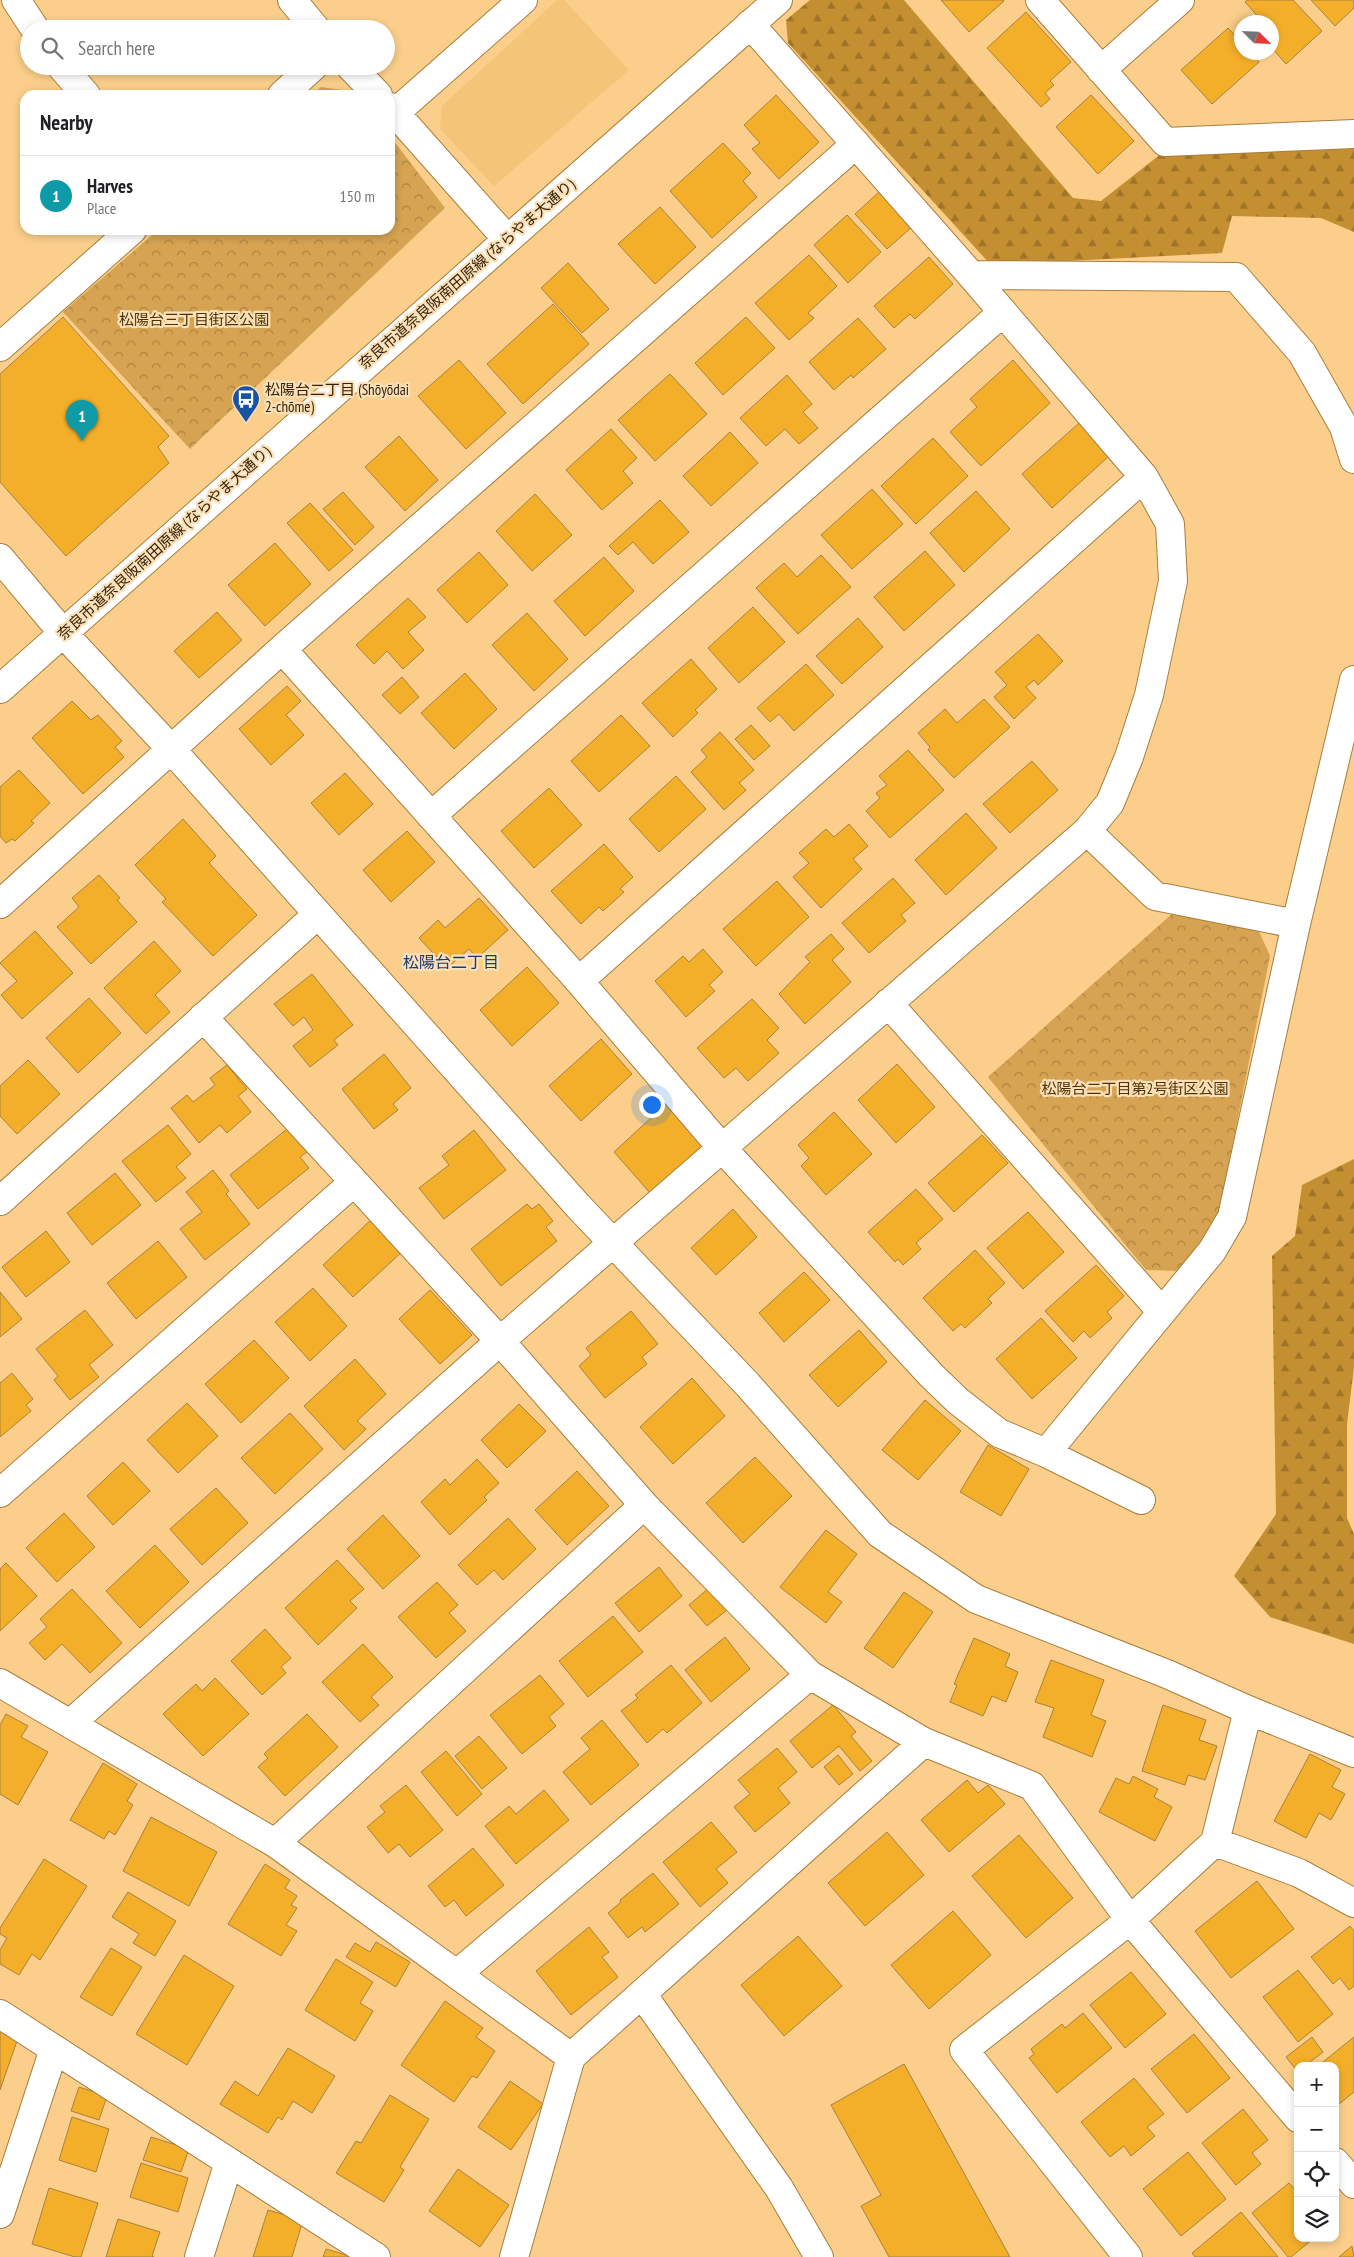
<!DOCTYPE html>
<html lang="en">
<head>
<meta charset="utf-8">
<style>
  :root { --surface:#fff; --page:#f6f6f6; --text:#202124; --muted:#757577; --line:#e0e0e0; --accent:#1853a4 }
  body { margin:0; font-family:"PT Sans Narrow","Noto Sans JP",sans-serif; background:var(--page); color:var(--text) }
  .controls { position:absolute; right:15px; bottom:15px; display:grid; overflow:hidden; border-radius:10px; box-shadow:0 2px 8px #0003 }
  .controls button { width:45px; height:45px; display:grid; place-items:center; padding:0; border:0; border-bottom:1px solid var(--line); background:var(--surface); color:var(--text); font:25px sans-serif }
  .compass { position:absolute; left:1234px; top:15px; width:45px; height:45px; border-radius:50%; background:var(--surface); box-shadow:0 2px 8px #0003; rotate:114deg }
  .you { position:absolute; left:651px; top:1104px; width:18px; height:18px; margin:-12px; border:4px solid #fff; border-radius:50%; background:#1a73e8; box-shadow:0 0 0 8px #1a73e833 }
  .badge { display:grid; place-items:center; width:32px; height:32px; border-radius:50%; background:var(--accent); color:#fff; font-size:16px; font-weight:700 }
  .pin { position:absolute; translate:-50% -41px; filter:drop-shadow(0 1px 2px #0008) }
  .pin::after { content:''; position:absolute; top:26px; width:18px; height:15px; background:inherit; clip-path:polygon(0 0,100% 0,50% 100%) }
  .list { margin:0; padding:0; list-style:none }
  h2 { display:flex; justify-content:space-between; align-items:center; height:65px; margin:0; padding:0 20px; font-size:21px }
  h2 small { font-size:16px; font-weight:400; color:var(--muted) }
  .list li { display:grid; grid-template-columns:32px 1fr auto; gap:15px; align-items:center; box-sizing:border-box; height:80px; padding:0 20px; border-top:1px solid var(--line) }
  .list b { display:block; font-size:19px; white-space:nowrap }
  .list p { margin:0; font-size:16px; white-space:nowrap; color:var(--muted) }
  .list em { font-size:16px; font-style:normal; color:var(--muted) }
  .icon { flex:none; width:28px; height:28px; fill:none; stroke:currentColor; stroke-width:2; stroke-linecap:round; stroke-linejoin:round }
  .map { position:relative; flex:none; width:1354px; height:2257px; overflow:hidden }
  .search { position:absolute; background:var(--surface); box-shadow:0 2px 8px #0003; left:20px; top:20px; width:375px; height:55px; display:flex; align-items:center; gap:12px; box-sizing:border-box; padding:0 18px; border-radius:28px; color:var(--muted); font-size:19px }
  .panel { position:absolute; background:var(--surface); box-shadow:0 2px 8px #0003; left:20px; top:90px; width:375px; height:145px; border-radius:15px }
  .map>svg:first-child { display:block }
  .built { fill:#f4c478 }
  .forest { fill:url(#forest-firs) }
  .park { fill:url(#park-crowns) }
  .building { fill:#f4af2a; stroke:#a9803d }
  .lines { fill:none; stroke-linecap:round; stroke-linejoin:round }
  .minor-casing { stroke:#a77e3b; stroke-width:30 }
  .minor { stroke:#fff; stroke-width:28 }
  .labels { text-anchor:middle; stroke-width:4.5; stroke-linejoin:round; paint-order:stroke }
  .street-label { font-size:15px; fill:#322205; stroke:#fadfb8 }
  .park-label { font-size:15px; fill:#4f3400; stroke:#fadfb8 }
  .poi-label { font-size:15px; fill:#322205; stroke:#fadfb8; text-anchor:start }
  .neighbourhood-label { font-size:16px; fill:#163b70; stroke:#fadfb8 }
</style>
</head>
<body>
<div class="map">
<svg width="1354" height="2257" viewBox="0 0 1354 2257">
  <defs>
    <pattern id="forest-firs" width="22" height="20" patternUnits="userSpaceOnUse" patternTransform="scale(1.25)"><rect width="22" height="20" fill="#c48f31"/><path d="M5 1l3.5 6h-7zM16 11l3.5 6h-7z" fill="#a07428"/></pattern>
    <pattern id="park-crowns" width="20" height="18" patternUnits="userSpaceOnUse" patternTransform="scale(1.25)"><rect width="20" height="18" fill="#d5a351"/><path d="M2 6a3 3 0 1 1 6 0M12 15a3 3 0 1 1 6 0" fill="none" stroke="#ad8441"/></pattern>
  </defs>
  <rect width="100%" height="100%" fill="#fbcf8b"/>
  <path class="built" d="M557 0H564L629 70 494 186 440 129 442 106Z"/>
  <path class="forest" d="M810 0H904L1073 198 1101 201 1162 153 1354 148V232L1321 218 1232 216 1222 253 991 265 788 43 786 20Z
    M1354 1159V1367L1347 1424V1518L1354 1534V1644L1270 1617 1234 1576 1276 1514 1272 1256 1295 1236 1302 1185Z"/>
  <path class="park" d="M321 87 356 92 359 95H312Z
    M390 136 445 208 190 449 63 312 158 230H390Z
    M1173 913 1258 929 1270 956 1218 1218 1179 1271 1146 1270 988 1077Z"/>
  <path class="building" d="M941 0H1003L1004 1 969 32Z
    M1247 0H1293L1322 31 1286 64 1272 48V22H1263L1245 2Z
    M1311 0H1354V8L1335 26Z
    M1026 12 1071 62 1050 81 1054 85 1045 93 1050 99 1041 107 987 48Z
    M1228 28 1242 43V52H1250L1259 62 1212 104 1181 70Z
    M776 95 819 142 779 179 752 149 760 143 744 125Z
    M1091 95 1134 141 1098 174 1056 127Z
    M723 143 751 173 743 181 757 197 712 238 670 191Z
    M880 191 912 227 887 249 855 214Z
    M660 207 696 247 655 284 618 244Z
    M847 215 881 252 848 283 814 245Z
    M809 255 837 286 808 313 814 318 789 340 755 303Z
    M929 257 953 284 915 319 910 314 894 328 874 306Z
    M568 263 609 309 582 333 541 288Z
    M553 304 589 344 523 404 487 364Z
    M63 317 169 436 158 447 169 463 66 556 0 482V374Z
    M746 317 775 348 723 395 695 363Z
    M858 318 886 349 853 378 851 375 834 390 809 362Z
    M459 360 506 413 466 449 418 396Z
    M1013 360 1050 403 981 466 950 432 977 407 970 399Z
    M670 374 707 414 655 461 618 420Z
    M787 375 812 404 803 412 818 428 799 444 785 429 766 446 740 418Z
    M1079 423 1109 456 1052 508 1022 474Z
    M611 429 637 458 623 471 633 483 602 510 566 470Z
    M730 432 758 463 711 506 683 476Z
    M399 436 438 480 405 511 365 467Z
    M933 438 968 476 916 524 881 486Z
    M872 489 903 524 852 569 821 535Z
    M976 491 1010 529 964 572 930 533Z
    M343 492 374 527 355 545 323 509Z
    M535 494 572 535 532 571 496 531Z
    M660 500 689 532 653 564 633 542 618 555 609 546Z
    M310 503 353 550 329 571 287 523Z
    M275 543 311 584 265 626 228 585Z
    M925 551 955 585 904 631 874 597Z
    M479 552 508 585 467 623 437 590Z
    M821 555 851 587 798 634 756 588 784 563 797 577Z
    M604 557 634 591 585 636 554 601Z
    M408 598 426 617 408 632 424 650 403 669 387 651 374 664 356 645Z
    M753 607 785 642 739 683 708 648Z
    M217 612 242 640 199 678 174 651Z
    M527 613 568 659 534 691 492 645Z
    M858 618 883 647 842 684 816 656Z
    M1038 634 1063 661 1038 685 1034 680 1026 687 1036 698 1014 719 994 697 1007 685 995 672Z
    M691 659 717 689 695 710 698 713 673 737 642 703Z
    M806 664 834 695 794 731 779 714 770 722 757 708Z
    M465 673 497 709 454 749 421 713Z
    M402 677 419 697 400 714 382 695Z
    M287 686 301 701 286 715 304 735 271 765 239 729Z
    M984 699 1010 727 954 778 928 750 930 747 918 733 945 709 957 723Z
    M72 701 91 720 98 715 122 741 115 747 124 757 83 794 32 738Z
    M621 715 650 746 599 792 571 761Z
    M751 725 770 746 754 760 735 739Z
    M720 732 754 770 739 783 746 790 724 810 691 772 707 757 701 750Z
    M908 750 944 790 890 838 866 811 880 798 876 793 887 785 879 776Z
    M1032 761 1058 790 1010 833 983 804Z
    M19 770 50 803 31 821 34 823 15 841 12 839 6 843 0 836V787Z
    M345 773 373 804 339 835 311 803Z
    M676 776 706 809 659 852 629 819Z
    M549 788 582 825 534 868 501 831Z
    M966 813 997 848 946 895 915 860Z
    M183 819 216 856 209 863 257 915 213 956 162 902 166 899 135 865Z
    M849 824 868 846 853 859 862 869 821 908 793 877 809 863 799 853 826 829 834 837Z
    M407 831 435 862 391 902 363 870Z
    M604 844 633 877 620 889 624 892 603 911 599 907 581 924 551 891Z
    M99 875 120 898 117 900 137 922 91 964 57 927 79 907 72 898Z
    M893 878 915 903 901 915 906 921 869 953 842 923Z
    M777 881 809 917 756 966 723 929Z
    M479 898 508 930 477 958 469 949 447 968 419 938 438 920 445 928Z
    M35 931 73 973 22 1019 1 995 17 981 0 963Z
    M831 934 844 949 832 960 851 982 805 1024 779 994 810 962 805 957Z
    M154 941 181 971 155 995 170 1012 146 1034 104 988Z
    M703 949 723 972 709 985 715 991 686 1017 655 981 683 956 689 962Z
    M527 967 559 1003 512 1046 480 1010Z
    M312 974 353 1025 334 1040 338 1045 310 1067 293 1046 313 1030 304 1017 293 1026 274 1004Z
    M89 998 121 1033 78 1073 46 1038Z
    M752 999 779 1028 767 1040 779 1053 748 1081 736 1068 724 1078 697 1048Z
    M601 1039 632 1074 581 1121 549 1086Z
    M384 1054 411 1088 393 1104 398 1110 374 1129 342 1089Z
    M28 1060 60 1094 17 1134 0 1116V1086Z
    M897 1064 935 1107 896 1143 858 1100Z
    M227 1065 247 1089 238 1096 251 1112 227 1133 220 1125 199 1143 171 1108 187 1095 193 1102 215 1085 210 1078Z
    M667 1103 705 1145 651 1194 614 1152Z
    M834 1112 872 1154 826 1195 801 1166 809 1158 798 1145Z
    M168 1125 191 1154 176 1167 186 1178 156 1202 122 1161Z
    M292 1125 311 1149 300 1157 309 1168 258 1209 230 1175Z
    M474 1130 506 1170 444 1219 419 1188 449 1165 442 1156Z
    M982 1135 1008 1163 954 1212 928 1183Z
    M213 1170 229 1191 226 1194 250 1224 205 1260 180 1229 202 1212 186 1192Z
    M115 1173 141 1205 92 1245 67 1213Z
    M916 1189 943 1219 916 1243 921 1249 903 1265 898 1259 895 1262 868 1232Z
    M527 1204 532 1209 539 1204 553 1221 546 1227 557 1241 501 1286 471 1249Z
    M733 1209 757 1237 716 1275 691 1248Z
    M1028 1212 1064 1252 1023 1289 987 1248Z
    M374 1217 404 1250 353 1297 323 1265Z
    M46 1231 70 1262 26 1297 2 1267Z
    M158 1241 187 1277 136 1319 107 1283Z
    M975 1250 1005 1283 988 1299 992 1303 965 1328 961 1324 953 1331 923 1298Z
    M1096 1265 1124 1296 1107 1312 1112 1318 1090 1338 1084 1331 1073 1342 1045 1311Z
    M804 1272 830 1300 784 1342 759 1313Z
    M313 1288 347 1326 310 1361 275 1322Z
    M430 1290 472 1335 440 1364 399 1319Z
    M0 1292 22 1319 0 1337Z
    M85 1310 113 1345 89 1365 99 1377 70 1400 54 1380 58 1376 36 1349Z
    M631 1311 658 1344 642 1357 647 1364 605 1398 579 1366 591 1355 586 1348Z
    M1041 1318 1077 1358 1032 1399 996 1359Z
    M859 1330 887 1362 838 1407 809 1375Z
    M254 1340 289 1378 241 1423 205 1384Z
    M355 1359 386 1394 357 1421 366 1429 344 1450 304 1406Z
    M12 1373 33 1399 26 1405 31 1411 0 1437V1383Z
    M692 1378 725 1416 673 1464 640 1427Z
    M925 1400 961 1431 918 1480 882 1450Z
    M187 1403 218 1436 178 1473 147 1440Z
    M519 1404 546 1431 507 1468 481 1440Z
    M290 1413 323 1449 275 1494 241 1458Z
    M988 1445 1029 1469 1001 1516 960 1492Z
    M755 1457 792 1496 743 1543 706 1503Z
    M477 1459 499 1483 484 1497 487 1500 450 1535 421 1502 445 1479 450 1485Z
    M123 1462 150 1491 113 1525 87 1496Z
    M577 1471 609 1506 567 1545 535 1510Z
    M216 1488 248 1523 202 1565 170 1529Z
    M64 1513 95 1547 57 1582 26 1548Z
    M383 1515 420 1556 383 1589 347 1549Z
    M508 1518 536 1549 503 1580 494 1570 477 1585 458 1565Z
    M826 1530 857 1554 828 1592 842 1602 826 1623 780 1587Z
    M155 1545 189 1582 140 1628 106 1591Z
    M337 1560 364 1589 350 1601 357 1608 318 1645 285 1608Z
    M6 1563 37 1596 0 1631V1569Z
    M659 1567 682 1596 639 1632 615 1603Z
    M437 1582 458 1605 449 1613 466 1631 436 1658 398 1617Z
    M709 1588 727 1610 707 1626 689 1605Z
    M72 1589 122 1643 90 1673 62 1644 45 1660 29 1643 47 1627 40 1619Z
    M904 1592 933 1612 893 1668 864 1648Z
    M613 1616 643 1652 588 1697 559 1661Z
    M265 1629 291 1658 281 1667 286 1673 262 1695 231 1661Z
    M725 1637 750 1669 711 1702 685 1670Z
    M974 1638 1010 1654 1005 1666 1018 1672 1006 1702 992 1696 983 1716 950 1702 957 1685 954 1684Z
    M363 1644 393 1677 371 1697 379 1705 360 1722 322 1682Z
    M1051 1660 1104 1680 1091 1715 1106 1721 1092 1757 1043 1737 1054 1708 1035 1702Z
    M671 1665 702 1703 667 1733 663 1729 647 1743 621 1711 638 1698 635 1695Z
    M540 1675 564 1704 549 1717 556 1726 522 1754 490 1715Z
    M215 1678 249 1714 203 1756 163 1714 196 1684 202 1691Z
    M833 1705 856 1732 851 1736 872 1761 860 1771 839 1746 812 1768 790 1741Z
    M1163 1705 1206 1720 1199 1740 1217 1746 1205 1780 1188 1775 1185 1785 1142 1771Z
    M6 1714 28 1726 21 1737 48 1752 18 1805 0 1794V1725Z
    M307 1714 338 1747 285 1796 258 1767 268 1758 264 1754Z
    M602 1720 639 1765 591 1805 563 1772 590 1749 581 1738Z
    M479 1736 507 1768 482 1789 455 1756Z
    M777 1748 797 1772 778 1788 790 1803 755 1832 734 1807 750 1794 738 1780Z
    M446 1751 482 1794 457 1816 421 1772Z
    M1310 1754 1341 1770 1332 1787 1345 1794 1331 1820 1319 1813 1306 1838 1274 1821Z
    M838 1755 853 1774 839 1785 824 1767Z
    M103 1763 137 1784 127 1801 133 1805 115 1835 109 1831 104 1839 70 1820Z
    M1133 1776 1158 1789 1154 1797 1172 1807 1155 1841 1099 1812 1116 1778 1129 1784Z
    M967 1780 978 1793 988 1785 1005 1804 949 1852 921 1820Z
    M406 1785 443 1830 410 1857 399 1844 388 1853 367 1827 385 1812 380 1806Z
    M544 1790 569 1820 516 1864 485 1826 509 1806 516 1814Z
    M151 1817 217 1852 189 1906 123 1871Z
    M711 1822 737 1852 716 1869 728 1883 700 1907 663 1862Z
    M887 1832 924 1875 865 1926 828 1883Z
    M1019 1835 1073 1898 1026 1938 972 1876Z
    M473 1848 504 1885 466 1916 454 1900 445 1907 428 1886Z
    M44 1859 87 1886 40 1960 32 1954 19 1975 0 1964V1950L7 1938 0 1934V1928Z
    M265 1864 290 1880 285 1888 297 1896 291 1905 297 1908 286 1925 297 1931 281 1956 228 1924Z
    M653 1873 679 1904 645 1932 642 1927 628 1938 608 1913 621 1902 620 1900Z
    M1257 1881 1294 1929 1231 1978 1195 1931Z
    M128 1892 176 1921 155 1956 133 1943 139 1934 112 1917Z
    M953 1911 991 1955 929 2009 891 1965Z
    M1350 1926 1354 1931V1986L1349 1990 1340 1978 1333 1984 1311 1957Z
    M589 1927 609 1952 602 1957 618 1977 571 2015 536 1971Z
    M798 1936 842 1986 784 2036 741 1985Z
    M376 1942 410 1962 396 1987 346 1957 355 1943 370 1952Z
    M111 1948 142 1967 112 2016 80 1997Z
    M184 1955 234 1986 187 2065 136 2034Z
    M336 1959 373 1982 360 2003 373 2011 355 2041 305 2010Z
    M1298 1970 1333 2014 1298 2042 1263 1997Z
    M1131 1972 1166 2014 1125 2048 1090 2005Z
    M445 2001 483 2028 476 2037 495 2051 477 2078 472 2076 454 2102 401 2065Z
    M1083 2013 1112 2048 1057 2093 1029 2058 1034 2054 1031 2049 1062 2024 1065 2028Z
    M0 2028 19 2035 0 2090Z
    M1194 2034 1230 2078 1187 2113 1151 2069Z
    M1312 2037 1323 2052 1305 2066H1298V2072L1286 2057Z
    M1354 2037V2092L1339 2104 1335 2099V2066H1318Z
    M288 2048 335 2076 312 2113 293 2101 282 2120 278 2117 268 2133 220 2104 235 2081 258 2096Z
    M904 2064 1010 2257H889L861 2206 881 2195 831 2105Z
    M1134 2078 1164 2114 1147 2127 1155 2136 1131 2156 1124 2146 1110 2157 1081 2122Z
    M510 2081 543 2104 511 2150 478 2127Z
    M79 2087 107 2096 99 2120 71 2111Z
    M390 2095 429 2119 400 2167 404 2170 384 2202 336 2173 356 2141 361 2143Z
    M1243 2109 1268 2140 1252 2153 1261 2164 1236 2185 1202 2143Z
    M72 2117 109 2129 96 2172 59 2160Z
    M151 2137 189 2149 181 2172 143 2160Z
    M1188 2152 1226 2199 1181 2236 1143 2189Z
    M141 2163 188 2178 178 2212 130 2197Z
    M458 2169 509 2205 480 2247 429 2211Z
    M1289 2183 1298 2193V2238H1314L1291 2257H1288L1252 2213Z
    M49 2188 98 2203 81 2257H75L32 2244Z
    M268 2210 303 2220 292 2257H253Z
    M1241 2212 1278 2257H1195L1192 2253Z
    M118 2219 160 2232 152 2256 154 2257H106Z
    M1352 2246 1354 2257H1339Z
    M326 2249 353 2257H323Z"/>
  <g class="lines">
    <g class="minor-casing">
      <path id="minor" d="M16 0 35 29
        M292 0 316 29
        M1040 0 1165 142 1354 134
        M61 66 86 95
        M350 66 378 95
        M1101 70 1180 0
        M282 95 314 66
        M390 107 507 239
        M396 112 523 0
        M971 275 1236 277 1302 353 1344 427 1354 459
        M0 347 132 230
        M0 558 63 633 171 749 578 1206 748 1385 880 1534 976 1599 1167 1674 1248 1710 1354 1753
        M282 649 579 981 722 1148 931 1375 958 1401 999 1433 1046 1453 1141 1500
        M0 689 778 0
        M431 816 1003 312
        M1087 831 1155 896 1296 924
        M0 904 282 649 856 144
        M579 981 1144 477
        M888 1003 1162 1312
        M203 1017 500 1341 644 1505 810 1675 924 1742 1032 1786 1130 1920 1298 2118
        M0 1201 317 915
        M1046 1453 1212 1251 1232 1217 1296 924 1354 680
        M0 1493 354 1182
        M0 1683 275 1843 571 2057 924 1742
        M71 1723 500 1341 1087 831 1110 803 1129 757 1149 695 1173 581 1170 524 1144 477 971 275 750 24
        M1215 1842 1299 1873 1354 1903
        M275 1843 644 1505
        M457 1974 810 1675
        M642 1994 779 2188 819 2257
        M0 2014 376 2257
        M1335 2162 1354 2184
        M0 2214 54 2049
        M199 2257 229 2162
        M514 2257 571 2057
        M1128 2257 964 2050 1130 1920 1215 1842 1248 1710"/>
    </g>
    <use href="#minor" class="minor"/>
  </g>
  <defs>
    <g id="bus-pin" transform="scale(1.4375)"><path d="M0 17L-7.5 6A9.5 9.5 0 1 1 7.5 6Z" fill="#1853a4" stroke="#fadfb8"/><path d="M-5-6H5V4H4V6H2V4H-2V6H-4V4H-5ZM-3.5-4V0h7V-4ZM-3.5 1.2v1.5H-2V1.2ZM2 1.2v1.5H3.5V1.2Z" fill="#fff"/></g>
  </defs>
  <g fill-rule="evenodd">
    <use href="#bus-pin" x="246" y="399"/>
  </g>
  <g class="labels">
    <g class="street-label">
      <text transform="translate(467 274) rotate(-41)" y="5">奈良市道奈良阪南田原線 (ならやま大通り)</text>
      <text transform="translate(164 543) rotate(-42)" y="5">奈良市道奈良阪南田原線 (ならやま大通り)</text>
    </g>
    <g class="park-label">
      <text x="194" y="325">松陽台三丁目街区公園</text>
      <text x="1135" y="1094">松陽台二丁目第2号街区公園</text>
    </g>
    <g class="poi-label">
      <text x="265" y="395">松陽台二丁目 (Shōyōdai<tspan x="265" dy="17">2-chōme)</tspan></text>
    </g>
    <g class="neighbourhood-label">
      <text x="451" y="968">松陽台二丁目</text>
    </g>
  </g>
</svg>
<div class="controls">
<button>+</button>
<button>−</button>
<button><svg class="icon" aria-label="locate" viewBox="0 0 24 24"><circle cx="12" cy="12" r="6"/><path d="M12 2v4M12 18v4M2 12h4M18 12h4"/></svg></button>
<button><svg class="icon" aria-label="layers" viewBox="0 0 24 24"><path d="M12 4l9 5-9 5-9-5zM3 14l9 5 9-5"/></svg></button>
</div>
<svg class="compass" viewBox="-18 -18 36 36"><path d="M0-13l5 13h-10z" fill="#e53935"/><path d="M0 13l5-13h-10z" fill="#757577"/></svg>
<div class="you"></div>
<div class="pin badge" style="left:82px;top:441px;background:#0f9aa8">1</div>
<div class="search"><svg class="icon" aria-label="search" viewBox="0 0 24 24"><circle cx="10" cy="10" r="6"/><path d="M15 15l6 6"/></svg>Search here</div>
<section class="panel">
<h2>Nearby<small></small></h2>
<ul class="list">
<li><span class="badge" style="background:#0f9aa8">1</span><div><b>Harves</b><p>Place</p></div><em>150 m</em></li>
</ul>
</section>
</div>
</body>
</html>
